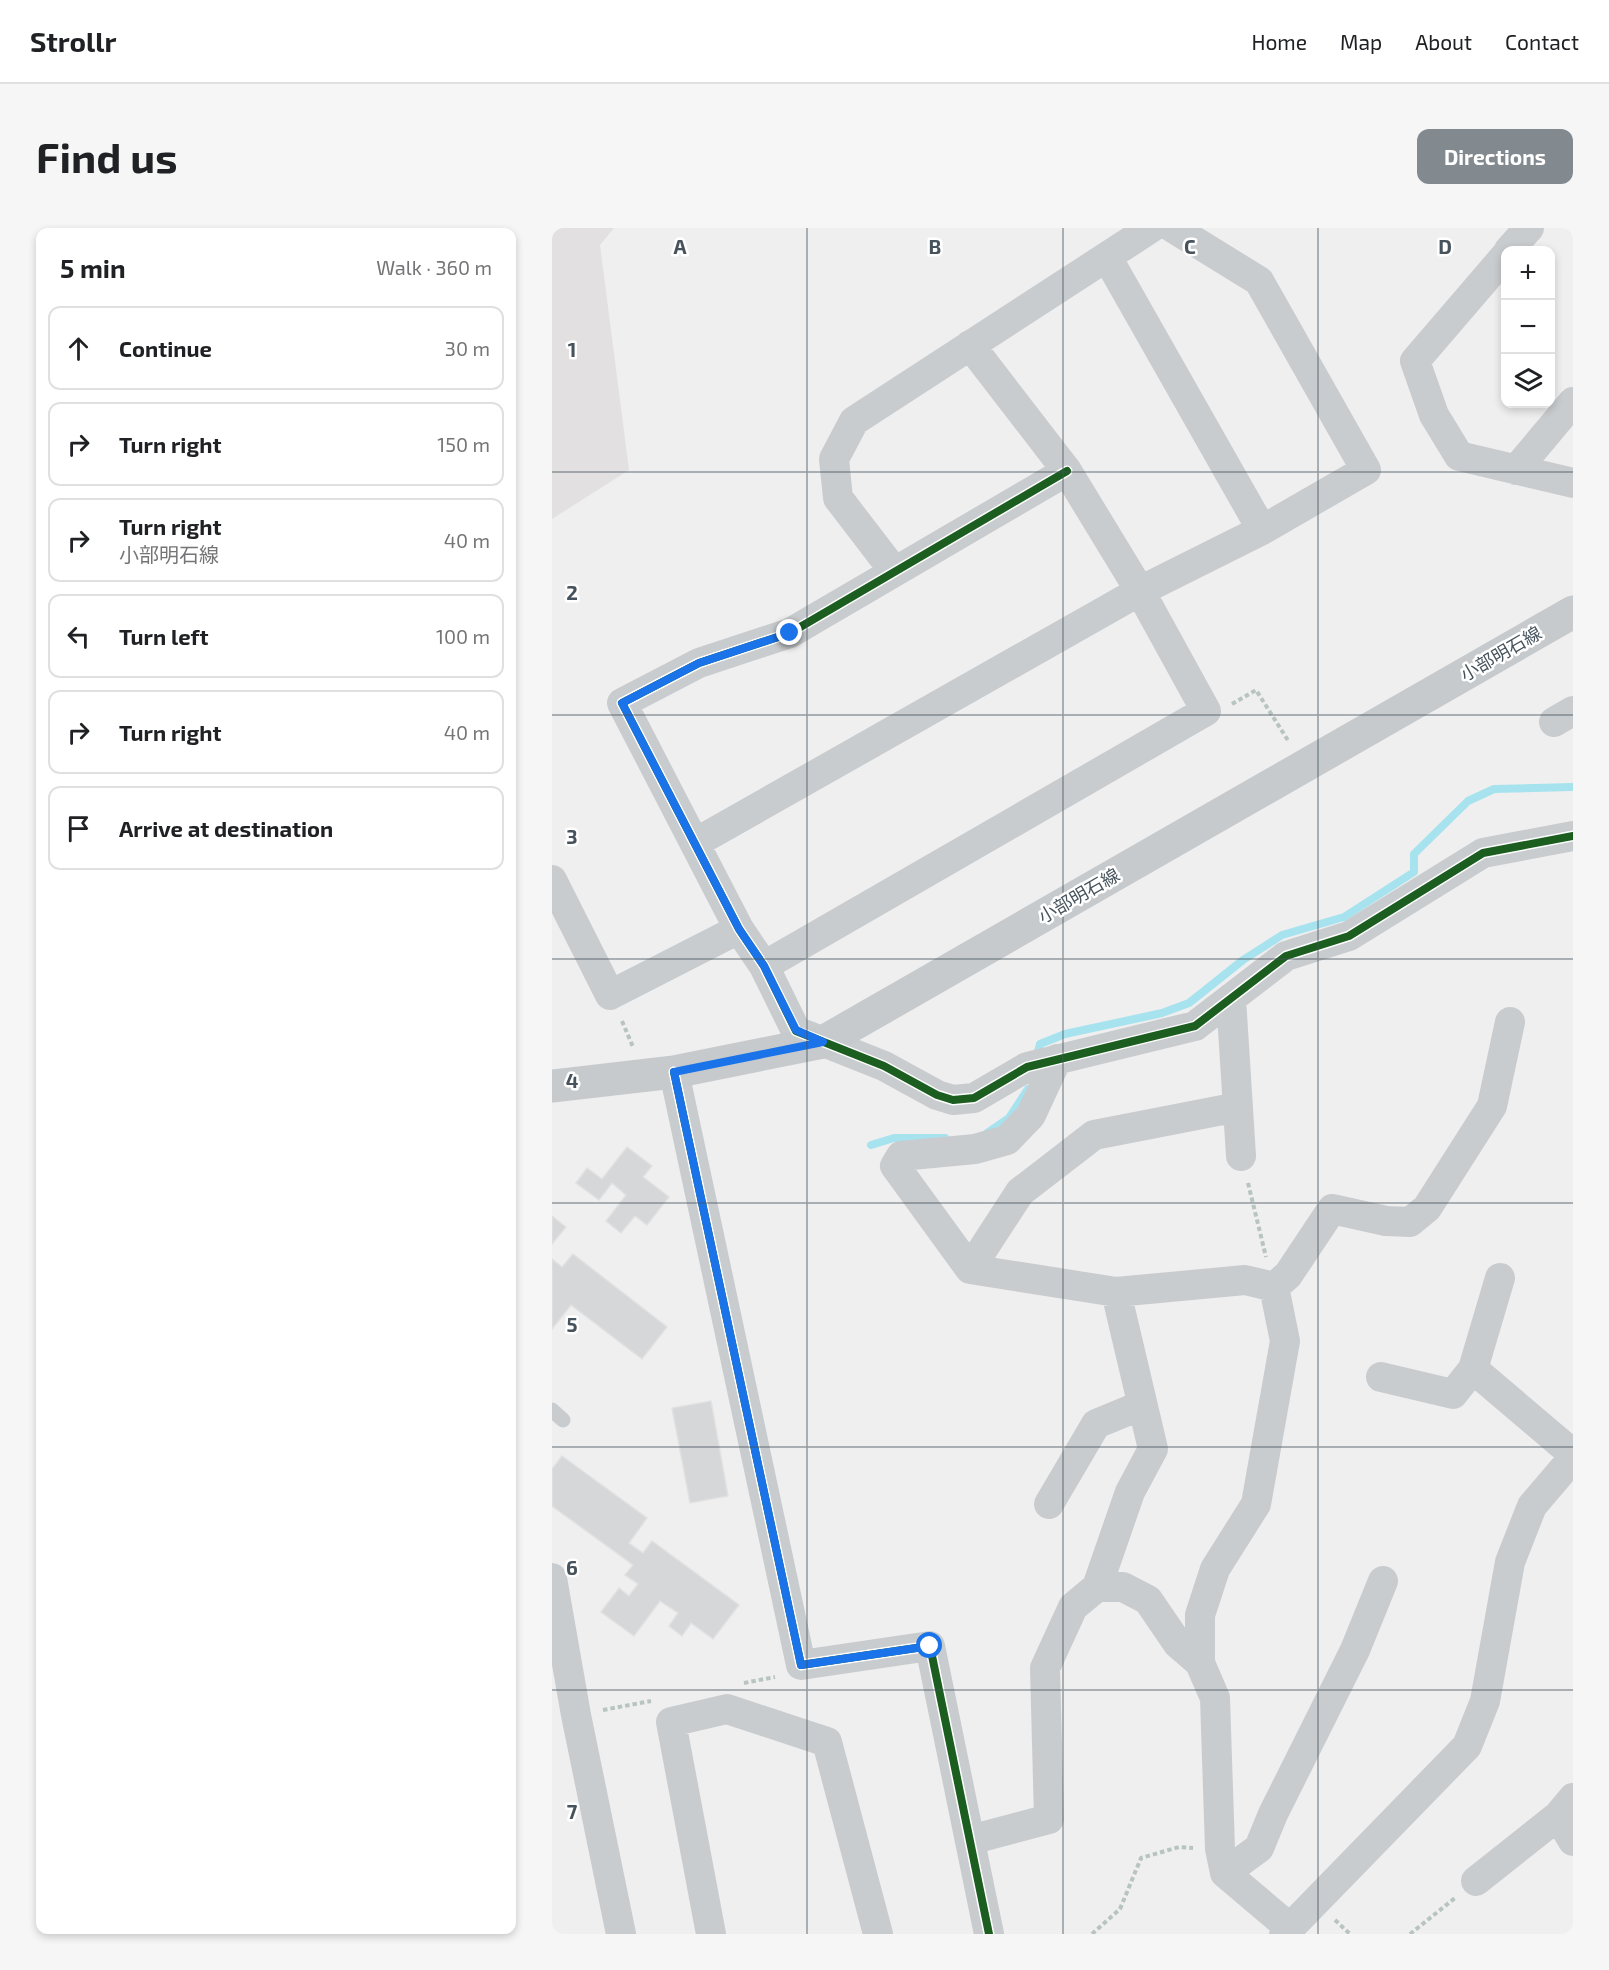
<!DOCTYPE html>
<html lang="en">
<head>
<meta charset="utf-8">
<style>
  :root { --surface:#fff; --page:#f6f6f6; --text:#202124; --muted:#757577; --line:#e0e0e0; --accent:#828a8f }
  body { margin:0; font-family:"Exo 2","Noto Sans JP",sans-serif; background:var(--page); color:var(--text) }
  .controls { position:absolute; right:18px; top:18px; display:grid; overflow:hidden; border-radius:12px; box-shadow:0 3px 9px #0003 }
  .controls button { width:54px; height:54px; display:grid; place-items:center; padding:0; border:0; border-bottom:2px solid var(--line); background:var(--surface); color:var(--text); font:30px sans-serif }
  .stop { position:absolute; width:18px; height:18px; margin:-14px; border:4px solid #1a73e8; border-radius:50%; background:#fff }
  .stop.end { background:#1a73e8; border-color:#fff; box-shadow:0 2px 6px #0008 }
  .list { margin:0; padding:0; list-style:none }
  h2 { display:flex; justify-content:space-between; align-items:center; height:78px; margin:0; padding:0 24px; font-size:26px }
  h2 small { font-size:20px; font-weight:400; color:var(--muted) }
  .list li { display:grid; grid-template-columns:39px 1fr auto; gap:18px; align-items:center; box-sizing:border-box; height:84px; margin:0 12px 12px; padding:0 12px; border:2px solid var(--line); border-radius:12px }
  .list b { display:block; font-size:22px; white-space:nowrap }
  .list p { margin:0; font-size:20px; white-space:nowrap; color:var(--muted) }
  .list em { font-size:20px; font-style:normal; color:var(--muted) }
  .icon { flex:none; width:33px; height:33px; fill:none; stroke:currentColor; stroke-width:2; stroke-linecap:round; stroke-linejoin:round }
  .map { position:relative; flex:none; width:1021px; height:1706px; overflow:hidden; border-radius:12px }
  header { display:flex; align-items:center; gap:36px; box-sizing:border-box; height:84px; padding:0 30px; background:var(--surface); border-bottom:2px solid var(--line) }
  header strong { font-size:28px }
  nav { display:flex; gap:33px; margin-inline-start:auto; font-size:21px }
  .intro { display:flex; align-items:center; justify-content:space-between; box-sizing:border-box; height:144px; padding:0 36px }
  h1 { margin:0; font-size:42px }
  .button { padding:15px 27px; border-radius:12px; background:var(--accent); color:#fff; font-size:21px; font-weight:700 }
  main { display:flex; gap:36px; padding:0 36px }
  aside { flex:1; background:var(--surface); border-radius:12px; box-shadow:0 3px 9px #0003 }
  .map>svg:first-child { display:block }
  .education { fill:#e2e0e1 }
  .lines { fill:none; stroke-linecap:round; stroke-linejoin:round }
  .stream { stroke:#a6e3ee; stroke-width:8 }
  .building { fill:#d6d7d8; stroke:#e1e1e2; stroke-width:1.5 }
  .path { stroke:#b7c4bf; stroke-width:4; stroke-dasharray:4.5 3; stroke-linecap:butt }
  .lane { stroke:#c9ccce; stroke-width:15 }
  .street { stroke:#c9ccce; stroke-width:30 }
  .primary { stroke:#c6cacc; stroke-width:33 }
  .cycleway-casing { stroke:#fff; stroke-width:11 }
  .cycleway { stroke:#1b5e20; stroke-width:8 }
  .route { stroke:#1a73e8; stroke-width:8 }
  .grid { fill:none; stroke:#46535c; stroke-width:1.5; stroke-opacity:0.55 }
  .labels { text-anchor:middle; stroke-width:5; stroke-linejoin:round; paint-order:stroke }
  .street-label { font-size:18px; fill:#46535c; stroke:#fff }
  .grid-label { font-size:20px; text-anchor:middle; font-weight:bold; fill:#46535c; stroke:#fff; stroke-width:5; stroke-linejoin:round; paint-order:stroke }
</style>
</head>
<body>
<header>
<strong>Strollr</strong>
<nav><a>Home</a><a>Map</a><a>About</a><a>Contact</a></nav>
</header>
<div class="intro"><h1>Find us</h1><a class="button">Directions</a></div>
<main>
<aside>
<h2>5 min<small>Walk · 360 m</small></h2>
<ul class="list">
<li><svg class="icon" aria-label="ahead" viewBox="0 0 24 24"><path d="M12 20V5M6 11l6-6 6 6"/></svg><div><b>Continue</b></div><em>30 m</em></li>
<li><svg class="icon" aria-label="right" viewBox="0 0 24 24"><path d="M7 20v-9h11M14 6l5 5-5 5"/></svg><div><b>Turn right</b></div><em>150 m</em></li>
<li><svg class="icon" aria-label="right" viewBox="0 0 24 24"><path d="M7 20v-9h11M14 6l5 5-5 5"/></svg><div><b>Turn right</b><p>小部明石線</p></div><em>40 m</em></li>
<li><svg class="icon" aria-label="left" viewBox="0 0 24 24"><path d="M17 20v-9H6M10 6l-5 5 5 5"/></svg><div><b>Turn left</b></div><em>100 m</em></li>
<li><svg class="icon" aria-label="right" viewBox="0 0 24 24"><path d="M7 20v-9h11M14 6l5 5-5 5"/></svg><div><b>Turn right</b></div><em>40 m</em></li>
<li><svg class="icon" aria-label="arrive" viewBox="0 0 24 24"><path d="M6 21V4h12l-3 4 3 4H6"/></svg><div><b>Arrive at destination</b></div></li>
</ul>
</aside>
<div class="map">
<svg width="1021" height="1706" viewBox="0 0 1021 1706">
  <rect width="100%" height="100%" fill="#f0efef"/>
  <path class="education" d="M0 0H62L48 17 77 242 0 291Z"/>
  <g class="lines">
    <path class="stream" d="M484 831 488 816 513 806 610 785 637 775 691 732 730 707 792 689 862 644V626L916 573 942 561 1021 559
      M435 905 457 890 476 861
      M319 917 342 910H393"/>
  </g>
  <path class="building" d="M75 919 100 938 91 949 117 969 95 997 83 988 69 1005 54 993 74 967 60 955 47 972 24 955 35 940 50 951Z
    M0 988 14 999 0 1016Z
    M21 1026 115 1099 90 1131 19 1077 0 1101V1031L10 1039Z
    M159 1173 176 1268 138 1275 120 1180Z
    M10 1228 95 1290 77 1315 91 1325 100 1313 187 1377 161 1411 139 1395 130 1408 117 1398 126 1385 108 1373 82 1408 49 1384 67 1360 77 1368 86 1356 73 1347 81 1337 0 1278V1241Z"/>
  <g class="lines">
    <path class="path" d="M680 476 704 462 737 514
      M70 793 81 819
      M696 955 714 1029
      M192 1455 223 1449
      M51 1482 99 1473
      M783 1692 798 1706
      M540 1706 568 1681 589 1630 627 1619 641 1620
      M858 1706 903 1670"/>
    <path class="lane" d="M0 1182 11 1192"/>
    <path class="street" d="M957 22 977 0
      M954 27 863 133 882 187 907 228 1021 255
      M555 29 710 302
      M964 242 1021 174
      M515 243 238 405 147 435 70 475 187 701 212 738 244 803 332 838 385 867 401 872 422 870 475 839 643 798 734 728 797 708 931 625 1021 608
      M342 343 286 270 282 231 302 193 599 0
      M1002 494 1021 483
      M143 615 588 363 710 302 814 242 707 53 621 0
      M0 652 58 767 187 701
      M212 738 654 483 588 363 515 243 418 117
      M679 770 689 928
      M505 831 479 887 455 912 423 921 349 928 343 938 418 1041 564 1064 693 1052 722 1059
      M122 844 249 1437 378 1418 437 1706
      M418 1041 468 964 542 907 686 879
      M722 1059 733 1113 704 1276 663 1341 648 1387V1435L663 1470 668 1621 673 1645 738 1700
      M722 1059 736 1047 780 981 834 993 858 994 875 980 940 878 958 794
      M921 1141 1021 1226
      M829 1149 901 1166 921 1141 948 1050
      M497 1276 544 1196 590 1177
      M0 1350 24 1487 69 1706
      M545 1359 578 1264 601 1221 564 1064
      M1006 1588 1021 1613
      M418 1612 497 1591 493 1440 521 1379 545 1359H571L596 1372 626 1416 648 1435
      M673 1645 707 1620 721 1586 803 1422 831 1353
      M924 1653 1006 1588 1021 1570
      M159 1706 119 1494 175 1481 275 1514 326 1706
      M732 1706 915 1518 933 1473 958 1334 980 1278 1021 1230"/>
    <path class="primary" d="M0 858 122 844 271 814 1021 384"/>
    <g class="cycleway-casing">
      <path id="cycleway" d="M515 243 238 405 147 435 70 475 187 701 212 738 244 803 332 838 385 867 401 872 422 870 475 839 643 798 734 728 797 708 931 625 1021 608
        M122 844 249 1437 378 1418 437 1706"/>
    </g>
    <use href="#cycleway" class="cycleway"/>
  </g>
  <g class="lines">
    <path class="route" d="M238 405 147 435 70 475 187 701 212 738 244 802 271 814 122 844 249 1437 378 1418"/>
  </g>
  <path class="grid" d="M255 0V1706M511 0V1706M766 0V1706M0 244H1021M0 487H1021M0 731H1021M0 975H1021M0 1219H1021M0 1462H1021"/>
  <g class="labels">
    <g class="street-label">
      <text transform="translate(949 426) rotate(-30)" y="6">小部明石線</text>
      <text transform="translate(527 668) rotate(-30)" y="6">小部明石線</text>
    </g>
  </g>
  <g class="grid-label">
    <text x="128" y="26">A</text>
    <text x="383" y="26">B</text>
    <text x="638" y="26">C</text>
    <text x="893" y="26">D</text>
    <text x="20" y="129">1</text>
    <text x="20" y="372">2</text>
    <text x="20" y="616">3</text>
    <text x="20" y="860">4</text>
    <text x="20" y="1104">5</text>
    <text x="20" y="1347">6</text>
    <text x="20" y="1591">7</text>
  </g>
</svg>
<div class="controls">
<button>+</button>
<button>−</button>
<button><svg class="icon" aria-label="layers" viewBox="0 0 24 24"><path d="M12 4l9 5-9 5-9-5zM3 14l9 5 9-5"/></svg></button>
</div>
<div class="stop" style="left:378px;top:1418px"></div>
<div class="stop end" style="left:238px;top:405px"></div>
</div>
</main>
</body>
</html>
